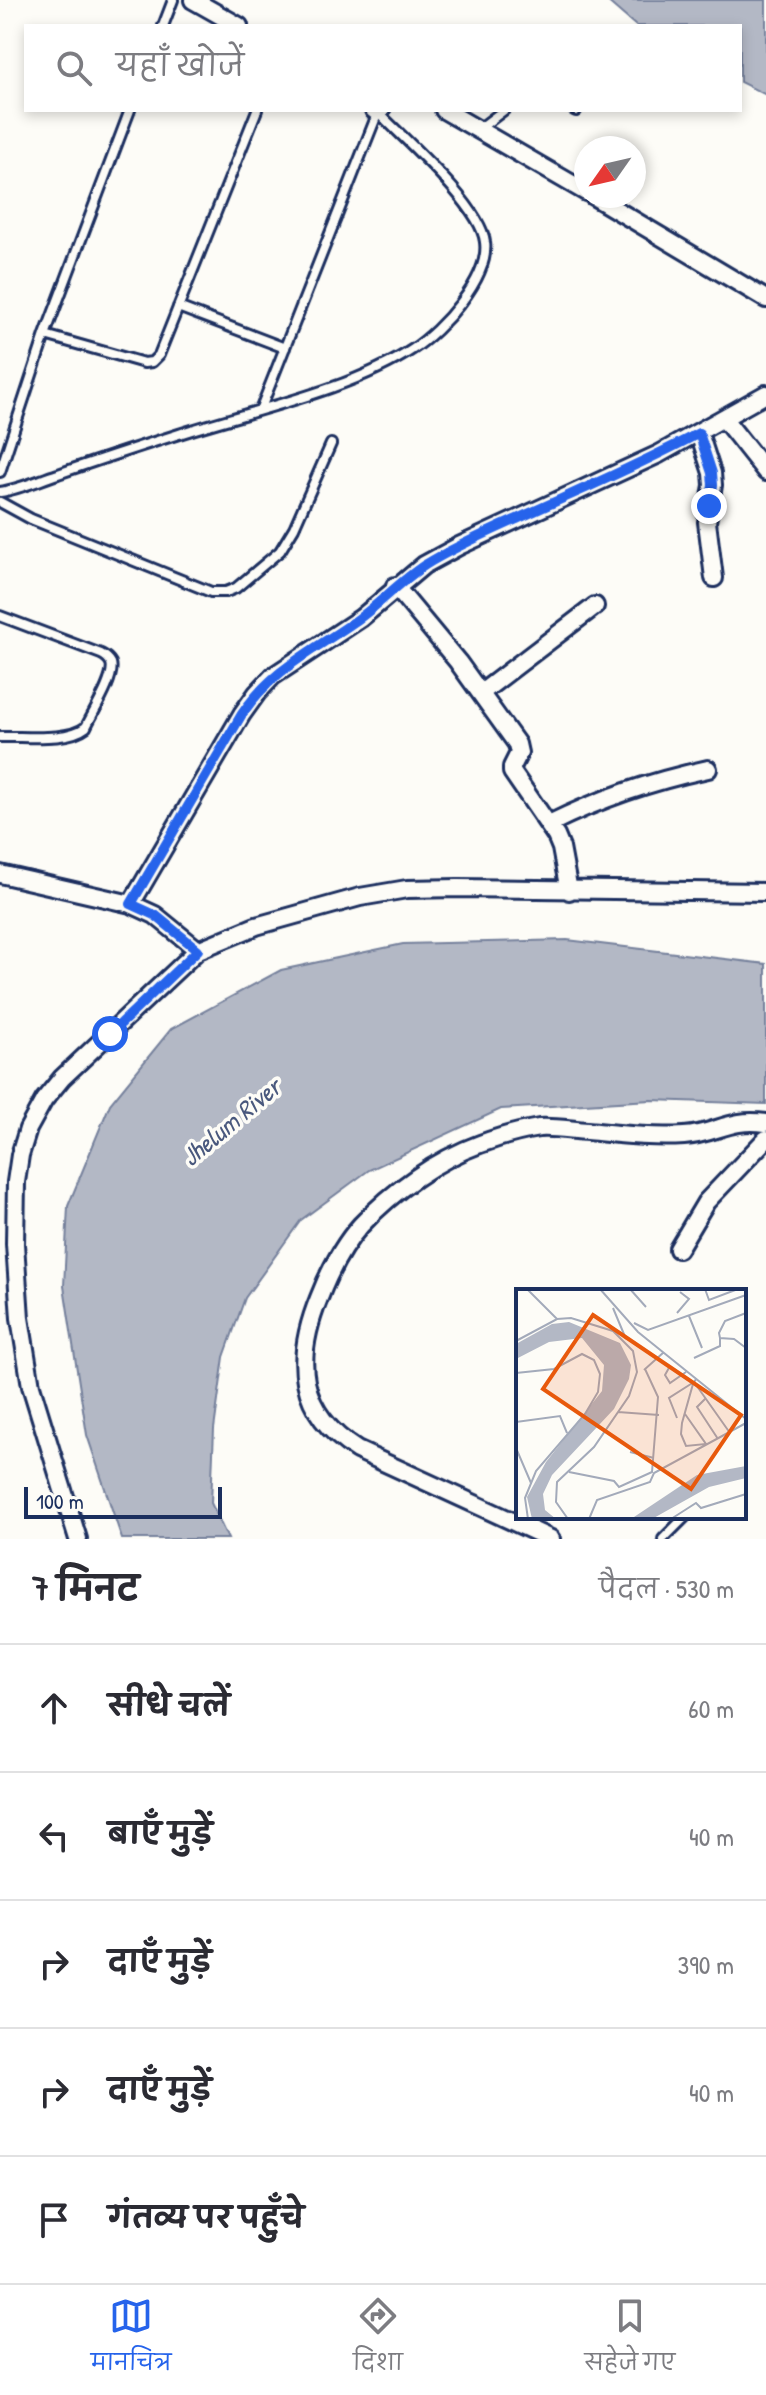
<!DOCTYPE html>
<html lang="hi">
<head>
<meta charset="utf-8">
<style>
  :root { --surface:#fff; --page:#f7f7f7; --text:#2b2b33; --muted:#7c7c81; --line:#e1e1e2; --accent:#2563eb }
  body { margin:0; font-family:"Patrick Hand","Playpen Sans Deva",sans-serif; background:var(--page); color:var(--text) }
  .compass { position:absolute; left:574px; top:136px; width:72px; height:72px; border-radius:50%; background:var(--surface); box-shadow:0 4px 12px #0003; rotate:236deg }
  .scale { position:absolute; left:24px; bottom:20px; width:198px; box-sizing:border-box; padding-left:8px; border:4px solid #1b2f5e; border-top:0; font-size:22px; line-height:28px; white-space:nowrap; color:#1b2f5e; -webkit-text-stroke:6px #fdfcf7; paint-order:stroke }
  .stop { position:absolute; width:24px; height:24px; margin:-18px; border:6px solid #2563eb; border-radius:50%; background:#fff }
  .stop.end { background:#2563eb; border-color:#fff; box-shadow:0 2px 8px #0008 }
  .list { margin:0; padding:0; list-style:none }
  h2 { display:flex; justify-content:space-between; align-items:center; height:104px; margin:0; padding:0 32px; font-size:34px }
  h2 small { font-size:26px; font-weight:400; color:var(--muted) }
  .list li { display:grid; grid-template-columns:52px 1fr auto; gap:24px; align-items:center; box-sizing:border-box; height:128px; padding:0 32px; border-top:2px solid var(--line) }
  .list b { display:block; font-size:30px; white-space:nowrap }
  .list em { font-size:26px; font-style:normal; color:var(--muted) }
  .icon { flex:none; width:44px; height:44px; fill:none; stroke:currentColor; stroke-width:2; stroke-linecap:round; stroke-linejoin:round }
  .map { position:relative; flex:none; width:766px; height:1539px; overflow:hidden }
  .search { position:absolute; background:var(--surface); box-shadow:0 4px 12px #0003; left:24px; right:24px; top:24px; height:88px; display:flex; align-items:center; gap:20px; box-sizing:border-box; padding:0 28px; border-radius:0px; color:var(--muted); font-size:30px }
  .sheet { height:744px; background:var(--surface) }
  nav { display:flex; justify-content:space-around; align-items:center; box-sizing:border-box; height:112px; border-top:2px solid var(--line); background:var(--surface); font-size:22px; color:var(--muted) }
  nav a { display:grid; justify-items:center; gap:4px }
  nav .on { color:var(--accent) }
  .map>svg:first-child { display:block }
  .water { fill:#b3b8c5; stroke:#76819c; stroke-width:2 }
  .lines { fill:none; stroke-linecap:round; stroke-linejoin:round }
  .lane-casing { stroke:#1b2f5e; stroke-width:14 }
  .street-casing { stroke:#1b2f5e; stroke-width:22 }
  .lane { stroke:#fdfcf7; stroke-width:8 }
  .street { stroke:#fdfcf7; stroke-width:16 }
  .route { stroke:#2563eb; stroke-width:10 }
  .labels { text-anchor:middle; stroke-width:7; stroke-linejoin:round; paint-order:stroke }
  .water-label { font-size:26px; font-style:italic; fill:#49587d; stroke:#fdfcf7 }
  .inset-road { fill:none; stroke:#a3aaba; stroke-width:2 }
  .view { fill:#e8590c; fill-opacity:0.15; stroke:#e8590c; stroke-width:4 }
  .inset-edge { fill:none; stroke:#1b2f5e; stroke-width:4 }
</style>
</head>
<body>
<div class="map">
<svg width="766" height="1539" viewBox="0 0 766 1539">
  <rect width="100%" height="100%" fill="#fdfcf7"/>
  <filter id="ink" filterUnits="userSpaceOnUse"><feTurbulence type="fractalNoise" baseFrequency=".0125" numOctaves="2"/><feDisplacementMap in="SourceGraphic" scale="16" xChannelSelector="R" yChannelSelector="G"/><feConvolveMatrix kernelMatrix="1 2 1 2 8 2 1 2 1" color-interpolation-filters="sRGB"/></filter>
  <g filter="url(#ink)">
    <path class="water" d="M606 0H766V95L740 82V26H636Z
      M567 940 766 964V1104L651 1100 501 1109 369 1170 301 1220 245 1298 224 1357 214 1429 211 1503 228 1539H122L87 1435 64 1286 68 1206 110 1104 171 1029 281 970 403 944Z"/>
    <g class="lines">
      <g class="lane-casing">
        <path id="lane" d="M163 26 173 0
          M574 110 576 111
          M479 129 504 110
          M178 307 285 348
          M45 335 144 363 152 362 159 355 257 110
          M0 472 45 335 130 110
          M0 492C20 489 39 480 58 474 98 460 138 447 179 434 250 411 352 390 413 349 441 331 490 278 485 242 481 206 405 140 378 112L261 408
          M0 502 31 519 211 592H226L236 588 280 551 294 528 331 444
          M0 616 101 654C105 656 109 659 111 663 116 677 92 714 86 727 67 742 24 736 0 737
          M663 1539 685 1517"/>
      </g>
      <g class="street-casing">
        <path id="street" d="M193 0 239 26
          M374 110 378 112 381 110
          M444 110 586 192
          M593 196 766 299
          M724 419 766 472
          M699 433 712 473 713 485 707 522 714 578
          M395 586 458 662 517 744 519 753 512 767V772L556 836 561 848 569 891
          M481 693 595 606
          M549 824C601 798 652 781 708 769
          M0 874 131 904 155 915 198 950
          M131 904 242 714 257 693 273 676 361 618 424 565 459 546 659 454 766 394
          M678 1249 706 1202 766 1139
          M78 1539 31 1386 20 1318 15 1244 16 1182 20 1155 28 1129 44 1100 62 1078 198 950 256 926 360 897 407 889 458 888 766 892
          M551 1539 357 1450C297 1412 294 1359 319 1298 329 1272 342 1246 361 1225 393 1191 436 1160 480 1144 499 1137 520 1131 539 1128 555 1127 571 1130 587 1131 619 1134 652 1138 684 1136 717 1134 728 1118 766 1123"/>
      </g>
      <use href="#lane" class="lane"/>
      <use href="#street" class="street"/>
    </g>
  </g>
  <g class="lines" filter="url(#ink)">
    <path class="route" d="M110 1034 198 950 155 915 131 904 242 714C272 670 311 652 354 622 379 605 399 582 425 565 454 547 486 533 517 519 578 491 640 465 699 433L712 473 713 485 709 506"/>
  </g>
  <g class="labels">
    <g class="water-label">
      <text transform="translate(231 1122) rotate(-40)" y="9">Jhelum River</text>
    </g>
  </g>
  <g transform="translate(516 1289)">
    <rect width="230" height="230" fill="#fdfcf7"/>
    <path d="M53 33 104 54 115 76 113 90 98 120 36 186 27 205 29 221 40 230H16L11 208 30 173 86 102 88 76 66 49 33 53 0 70V55L36 35ZM230 177V189L193 198 136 230H115L181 186Z" fill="#b3b8c5"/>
    <path class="inset-road" d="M11 0 41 30M84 0 122 43 230 130M114 0 130 18M189 0 193 11 222 0M97 19 110 50M161 24 173 10 164 3M230 24 209 32 203 44 204 49 218 50 230 59M173 27 186 59M118 34 132 41 230 6M0 52 41 30 55 29 97 42 117 62 121 83 113 107 78 158 41 193 40 213 52 230M178 69 204 57V49M154 77 149 86 154 94 170 83M128 81 148 63M0 84 38 80 66 65 78 71 84 85 82 103 69 125 20 182 9 209 12 230M190 109 181 118 202 150M102 123 143 126M169 125 190 155 170 157 165 145 166 134 177 95 180 90M161 129 153 109 178 93 214 144M0 133 44 127 51 144M0 159 15 194M114 163 138 169M53 183 98 192 103 198 136 183 142 108 129 80M73 230 81 211 134 193 138 184 230 134M155 230 180 214 185 219 230 205"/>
    <path class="view" d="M77 26 225 126 175 200 27 100Z"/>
    <rect width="230" height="230" class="inset-edge"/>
  </g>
</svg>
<svg class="compass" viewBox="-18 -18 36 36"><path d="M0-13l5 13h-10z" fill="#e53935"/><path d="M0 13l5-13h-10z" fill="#7c7c81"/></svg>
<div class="scale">100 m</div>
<div class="stop" style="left:110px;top:1034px"></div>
<div class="stop end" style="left:709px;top:506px"></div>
<div class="search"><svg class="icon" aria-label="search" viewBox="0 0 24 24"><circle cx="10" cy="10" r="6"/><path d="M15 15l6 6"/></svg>यहाँ खोजें</div>
</div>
<section class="sheet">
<h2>7 मिनट<small>पैदल · 530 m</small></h2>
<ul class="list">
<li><svg class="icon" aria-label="ahead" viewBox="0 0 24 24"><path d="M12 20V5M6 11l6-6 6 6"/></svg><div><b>सीधे चलें</b></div><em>60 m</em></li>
<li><svg class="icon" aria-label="left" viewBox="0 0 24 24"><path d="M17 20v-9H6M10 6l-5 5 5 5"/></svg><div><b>बाएँ मुड़ें</b></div><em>40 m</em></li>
<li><svg class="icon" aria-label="right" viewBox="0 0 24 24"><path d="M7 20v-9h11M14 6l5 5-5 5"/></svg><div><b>दाएँ मुड़ें</b></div><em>390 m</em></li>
<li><svg class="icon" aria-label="right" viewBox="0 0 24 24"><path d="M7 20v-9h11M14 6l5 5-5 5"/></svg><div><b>दाएँ मुड़ें</b></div><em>40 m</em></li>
<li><svg class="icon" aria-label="arrive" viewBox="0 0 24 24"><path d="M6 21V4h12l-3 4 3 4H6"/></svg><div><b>गंतव्य पर पहुँचे</b></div></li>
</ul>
</section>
<nav>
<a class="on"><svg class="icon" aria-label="map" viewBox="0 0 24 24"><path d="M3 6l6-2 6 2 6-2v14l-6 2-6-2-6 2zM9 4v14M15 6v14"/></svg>मानचित्र</a>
<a><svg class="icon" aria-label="directions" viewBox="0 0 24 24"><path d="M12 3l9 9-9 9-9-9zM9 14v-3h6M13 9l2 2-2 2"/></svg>दिशा</a>
<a><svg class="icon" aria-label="saved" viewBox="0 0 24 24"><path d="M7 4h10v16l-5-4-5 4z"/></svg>सहेजे गए</a>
</nav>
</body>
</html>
